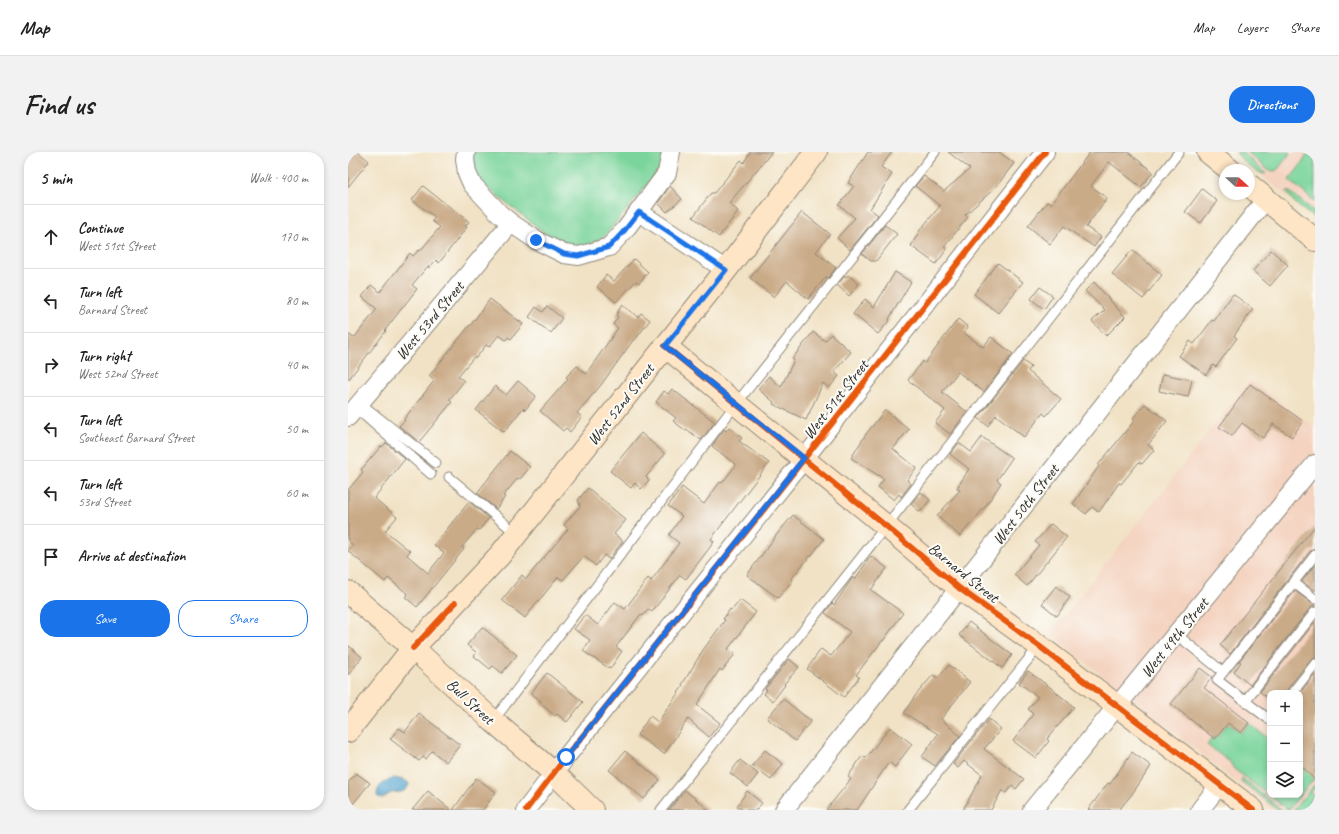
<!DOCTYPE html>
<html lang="en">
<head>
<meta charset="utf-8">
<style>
  :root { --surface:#fff; --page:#f2f2f2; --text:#222; --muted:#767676; --line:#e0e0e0; --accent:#1a73e8 }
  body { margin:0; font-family:Caveat,sans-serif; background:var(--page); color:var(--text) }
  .controls { position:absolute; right:12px; bottom:12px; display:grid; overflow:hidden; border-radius:8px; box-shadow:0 2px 6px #0003 }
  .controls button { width:36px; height:36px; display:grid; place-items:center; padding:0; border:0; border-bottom:1px solid var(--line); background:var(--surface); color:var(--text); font:20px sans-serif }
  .compass { position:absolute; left:871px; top:12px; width:36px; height:36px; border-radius:50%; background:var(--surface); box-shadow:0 2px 6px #0003; rotate:111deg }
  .stop { position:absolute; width:12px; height:12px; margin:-9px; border:3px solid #1a73e8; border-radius:50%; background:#fff }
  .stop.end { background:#1a73e8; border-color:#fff; box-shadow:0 1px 4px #0008 }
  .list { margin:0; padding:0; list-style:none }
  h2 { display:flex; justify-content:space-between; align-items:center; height:52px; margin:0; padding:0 16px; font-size:17px }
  h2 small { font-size:13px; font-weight:400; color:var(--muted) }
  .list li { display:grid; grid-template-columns:26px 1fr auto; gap:12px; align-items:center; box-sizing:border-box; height:64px; padding:0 16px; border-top:1px solid var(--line) }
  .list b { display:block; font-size:15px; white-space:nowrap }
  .list p { margin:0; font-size:13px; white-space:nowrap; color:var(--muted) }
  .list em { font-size:13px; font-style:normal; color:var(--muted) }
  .actions { display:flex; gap:8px; padding:12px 16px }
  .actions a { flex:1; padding:9px 0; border:1px solid var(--accent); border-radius:16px; text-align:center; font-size:14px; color:var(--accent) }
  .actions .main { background:var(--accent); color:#fff }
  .icon { flex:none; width:22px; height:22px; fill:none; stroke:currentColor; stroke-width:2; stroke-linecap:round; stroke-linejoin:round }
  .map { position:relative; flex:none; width:967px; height:658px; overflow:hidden; border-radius:16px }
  header { display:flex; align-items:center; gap:24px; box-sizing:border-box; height:56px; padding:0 20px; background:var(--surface); border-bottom:1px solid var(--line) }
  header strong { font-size:19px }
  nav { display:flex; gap:22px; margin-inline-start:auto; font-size:14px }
  .intro { display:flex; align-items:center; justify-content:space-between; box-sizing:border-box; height:96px; padding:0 24px }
  h1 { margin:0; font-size:28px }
  .button { padding:10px 18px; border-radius:16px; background:var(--accent); color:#fff; font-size:14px; font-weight:700 }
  main { display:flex; gap:24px; padding:0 24px }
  aside { flex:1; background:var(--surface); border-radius:16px; box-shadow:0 2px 6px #0003 }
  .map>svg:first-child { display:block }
  .built { fill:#f4d3c0; fill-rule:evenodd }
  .green { fill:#7ad49b; stroke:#528063 }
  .water { fill:#53a4ce; stroke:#3f687c }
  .building { fill:#caab88 }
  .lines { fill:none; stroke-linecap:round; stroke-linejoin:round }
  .lane-casing { stroke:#8e8678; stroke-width:11 }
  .street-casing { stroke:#8e8678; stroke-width:20 }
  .secondary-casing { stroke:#8e8678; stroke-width:24 }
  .lane { stroke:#fff; stroke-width:9 }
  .street { stroke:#fff; stroke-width:18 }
  .secondary { stroke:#fee5c5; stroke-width:22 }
  .cycleway-casing { stroke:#fdfcf7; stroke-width:8 }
  .cycleway { stroke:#e8590c; stroke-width:6 }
  .route { stroke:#1a73e8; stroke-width:5 }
  .labels { text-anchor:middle; stroke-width:4; stroke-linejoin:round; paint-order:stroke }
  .street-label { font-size:16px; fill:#2b2b2b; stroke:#fdfcf7 }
</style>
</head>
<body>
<header>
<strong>Map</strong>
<nav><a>Map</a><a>Layers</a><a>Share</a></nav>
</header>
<div class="intro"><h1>Find us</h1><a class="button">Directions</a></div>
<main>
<aside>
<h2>5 min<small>Walk · 400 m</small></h2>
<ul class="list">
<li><svg class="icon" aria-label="ahead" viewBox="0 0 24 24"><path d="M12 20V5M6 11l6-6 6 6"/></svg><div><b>Continue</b><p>West 51st Street</p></div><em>170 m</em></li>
<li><svg class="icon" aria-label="left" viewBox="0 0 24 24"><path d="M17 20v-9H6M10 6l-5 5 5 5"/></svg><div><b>Turn left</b><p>Barnard Street</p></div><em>80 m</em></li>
<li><svg class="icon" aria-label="right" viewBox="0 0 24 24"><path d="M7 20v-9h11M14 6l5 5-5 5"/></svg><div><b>Turn right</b><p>West 52nd Street</p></div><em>40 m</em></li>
<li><svg class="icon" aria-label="left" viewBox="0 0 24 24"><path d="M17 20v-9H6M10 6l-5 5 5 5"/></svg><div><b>Turn left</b><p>Southeast Barnard Street</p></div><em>50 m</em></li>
<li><svg class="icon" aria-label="left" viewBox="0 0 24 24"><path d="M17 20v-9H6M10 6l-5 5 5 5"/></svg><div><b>Turn left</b><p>53rd Street</p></div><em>60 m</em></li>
<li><svg class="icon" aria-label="arrive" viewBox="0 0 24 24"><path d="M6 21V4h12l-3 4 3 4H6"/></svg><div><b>Arrive at destination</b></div></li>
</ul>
<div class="actions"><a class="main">Save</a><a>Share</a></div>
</aside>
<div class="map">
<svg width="967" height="658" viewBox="0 0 967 658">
  <rect width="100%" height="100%" fill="#fdfcf7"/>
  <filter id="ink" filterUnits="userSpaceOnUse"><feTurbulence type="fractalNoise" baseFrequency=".025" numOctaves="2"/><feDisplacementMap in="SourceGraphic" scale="8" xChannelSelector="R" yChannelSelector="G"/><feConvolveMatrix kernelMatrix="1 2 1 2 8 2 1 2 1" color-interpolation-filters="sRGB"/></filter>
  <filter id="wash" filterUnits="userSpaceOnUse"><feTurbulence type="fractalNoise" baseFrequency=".012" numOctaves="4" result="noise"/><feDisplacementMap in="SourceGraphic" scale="16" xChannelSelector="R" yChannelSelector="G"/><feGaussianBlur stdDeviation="0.9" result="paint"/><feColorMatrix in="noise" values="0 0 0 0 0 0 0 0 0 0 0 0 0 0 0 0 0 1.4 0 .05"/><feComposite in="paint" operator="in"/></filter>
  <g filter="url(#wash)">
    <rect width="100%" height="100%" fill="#f1e2c5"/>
    <path class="built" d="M885 0H967V67Z
      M902 228 967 276V658H924L702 482ZM922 541H952V643H922Z"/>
    <path class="green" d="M122 0H317L312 16 287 48 256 85 238 94 224 95 198 82 142 38 124 20Z
      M888 0H894L918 22C908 22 894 9 888 0Z
      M899 0H943L930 17 925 20 920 18Z
      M959 2 967 5V50L941 28 955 10Z
      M939 39 942 40 967 60V67C958 59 943 51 939 39Z
      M880 571 893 581 901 571 922 588V643H952V612L967 626 940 658 886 617 882 610 859 593 865 585 867 587Z
      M894 626 934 658H930L893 629Z
      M967 632V636L962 641 966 644 961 650 967 655V658H945Z"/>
    <path class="water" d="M46 626 56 628 61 631 60 635 56 639C52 641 47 640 43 641 37 644 36 649 29 644 29 633 36 630 46 626Z"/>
    <g id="blocks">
      <path class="building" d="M0 0H10L21 9 0 35Z
        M402 0H424L381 51 390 59 371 85 345 65 363 41H366L393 8 396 11Z
        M520 0H544L533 15 544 22 522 57 530 63 502 98 489 86 507 66 491 53 506 34 500 31Z
        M600 0H651L666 11 648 35 617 63 620 65 596 95 599 97 588 112 563 94 572 78 592 54 567 34 576 24 596 39 622 17Z
        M742 0H780L805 20 793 35 761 10 743 34 759 46 738 75 753 85 746 95 716 74 702 92 680 74 699 50 703 52Z
        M75 34 121 70 117 74 119 75 91 111 88 108 81 116 80 114 64 133 69 137 37 178 38 179 0 228V182L6 186 29 157 14 145 23 133 32 140 62 101 65 104 71 98 72 99 92 75 84 69 87 65 64 48Z
        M322 34 334 47 319 60 310 51Z
        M854 37 869 49 853 71 837 60Z
        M454 60 482 82 468 100 488 116 480 126 478 125 460 147 439 129 426 145 402 126Z
        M537 73 549 82 528 109H523L514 102Z
        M784 98 814 123 795 147 764 122Z
        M923 98 940 113 922 134 905 119Z
        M286 107 300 120 291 131 288 129 268 150 249 135 258 123 266 129Z
        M650 111 675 130 650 161 626 142Z
        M547 120 563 130 541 167 542 168 530 182 505 162 517 147 526 155Z
        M500 123 511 132 501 144 489 133 497 124 498 125Z
        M746 130 777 165 758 184 744 169 757 158 737 139Z
        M692 135 705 144 696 157 683 147Z
        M885 142 905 157 886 184 889 186 868 215 865 213 858 223 831 204 842 189 846 192 864 168 866 169Z
        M142 147 175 172 163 187 160 185 158 188 151 183 141 195 138 193 128 206 126 205 110 224 116 229 101 248 104 250 71 290 51 274 57 268 56 267 86 229 81 224 122 173V174Z
        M274 153 290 165 293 161 302 168 287 188 286 187 253 233 229 261 234 265 222 280 218 276 215 279 192 259 220 227 218 225 229 214 238 222 270 176 265 172 270 165 268 163Z
        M199 154 214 166 203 181 181 165 188 155 195 160Z
        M610 167 620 175 616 181 635 195 643 185 665 202 636 240 610 220 594 240 619 260 602 282 587 271 597 258 560 228 575 209 577 211Z
        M465 180 477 189 483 182 503 200 486 220 491 224 481 236 475 231 458 268 425 252 426 250 410 237 421 224 433 235 446 208 444 207Z
        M675 209 683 215 680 219 713 247 698 264 695 261 676 285 648 263 640 274 630 266Z
        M815 222 844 228 840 245 811 239Z
        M170 229 188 244 177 258 175 256 156 280 128 258 147 234 158 243Z
        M902 232 955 269 944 285 925 272 915 286 894 271 884 284 871 275Z
        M324 237 367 270 353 288 338 277 337 278 325 269 328 266 308 250 316 239 320 242Z
        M797 252 819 269 800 293 806 298 794 312 791 310 773 332 771 331 751 360 744 355 738 362 725 352 751 314 750 313 787 268 785 266Z
        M537 258 561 277 545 297 569 316 559 328 563 332 553 345 551 342 546 348 530 335 536 327 503 306 518 282Z
        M381 275 394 286 391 289 421 311 363 387 366 390 338 427 332 423 304 460 300 457 295 464 293 462 268 495 274 499 262 517 235 499 242 488 226 477 237 463 250 473 267 450 277 457 300 426 303 429 331 391 321 383 334 364 320 354 334 335 356 352 372 330 374 331 388 313 364 294 376 277 378 279Z
        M293 281 317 302 298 325 301 328 293 337 287 331 283 336 262 319Z
        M634 285 664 306 649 328 653 331 637 355 612 384 589 364 612 338 609 336 621 317 602 302 611 291 623 300Z
        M38 291 57 307 26 346 49 365 37 379 62 399 59 403 80 421 96 401 86 393 121 350 141 366 131 378 129 377 114 395 116 397 69 455 57 445 60 442 40 426 37 430 0 399 5 393 0 389V338L15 320 13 318 33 294 34 295Z
        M162 299 182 315 172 327 170 326 155 344 157 345 148 357 129 341Z
        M240 336 278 368 266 382 275 389 261 407 256 403 248 414 236 404 215 428 210 425 177 466 154 448 174 423 178 427 220 377 216 373 232 354 230 348Z
        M573 340 582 348 572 360 563 352Z
        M445 363 476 387 463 404H462L443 427 445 428 430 446 399 423 430 381Z
        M703 372 719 385 679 434 666 423 691 393 687 390Z
        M967 374V397L962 399 882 502 872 493Z
        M523 404 539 416 523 438 555 461 535 489H534L508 523 511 525 496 545 459 517 473 497 483 504 502 480 477 461 484 451 486 453 505 425 507 427Z
        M967 413V439L954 429Z
        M708 434 722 445 709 464 694 452Z
        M947 439 967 454 962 456 902 533 886 520 893 510 891 509Z
        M392 448 408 460 380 497 387 502 374 519 372 517 349 553 372 571 361 585 340 567 316 602 289 583 302 564 310 570 335 534 334 533 355 498 377 468 375 467 382 457 384 458Z
        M621 470 664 503 654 516 611 483Z
        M967 470V506L962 508 939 537 938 541H922V548L912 540Z
        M134 475 169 503 154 521 145 514 142 517 126 504 129 501 119 493Z
        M0 493 14 505 0 523Z
        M441 507 451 515 436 532 437 533 425 549 416 542 419 538 417 537Z
        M601 513 622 530 593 567 612 584 587 614 574 605 590 582 556 561 567 544 585 523 590 526Z
        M852 516 864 525 856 536 901 571 893 581 880 571 867 587 823 552Z
        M680 519 703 536 726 555 699 587 701 589 688 606 665 589 685 562 680 557 690 545 671 531Z
        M199 521 235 550 219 570 209 562 207 564 192 551 193 549 183 541Z
        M967 522V628L952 612V541Z
        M435 547 463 569 447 589 419 566Z
        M71 561 112 593 98 610 84 599 78 607 75 605 71 609 42 587 51 576 57 580Z
        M641 567 653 577 636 597 676 627 668 637 664 634 658 641 654 638 643 658H615L634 623 616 609 610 616 605 612Z
        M542 575 564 592 547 615 541 610 509 658H478L503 627 500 625 514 604 518 606Z
        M417 598 435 612 423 628 404 614Z
        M277 599 312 628 296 647 261 618Z
        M784 600 803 614 784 642 771 658H740L760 631 762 632Z
        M392 608 410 622 400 635 382 621Z
        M8 621 22 631 0 658V631Z
        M128 626 148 640 135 658H105Z
        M337 638 361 658H321Z
        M80 639 103 658H64Z
        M399 639 414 651 408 658H395L389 654Z"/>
    </g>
  </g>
  <g filter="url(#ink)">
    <use href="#blocks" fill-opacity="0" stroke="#8e8678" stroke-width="1"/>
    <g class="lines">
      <g class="lane-casing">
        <path id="lane" d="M12 251 88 311
          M8 256 83 322
          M101 325 169 382
          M945 430 967 447
          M828 482 875 520
          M944 541 967 512
          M897 549 967 460
          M922 568 869 528 967 403
          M145 569 388 252 587 0
          M313 658 538 374 831 0
          M560 658 691 494"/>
      </g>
      <g class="street-casing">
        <path id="street" d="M118 0 117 7 119 21 124 32 152 62 163 71 188 88 216 102 231 104 261 95 277 78 319 21 323 0
          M291 60 378 118
          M0 265 163 71
          M178 658 218 605 456 307 697 0
          M436 658 918 47
          M684 658 967 312
          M852 658 872 632"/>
      </g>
      <g class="secondary-casing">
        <path id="secondary" d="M860 0 882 18
          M901 33 967 88
          M317 194 538 374 611 436 691 494 905 658
          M0 440 65 496 145 569 206 621 244 658
          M0 579 65 496 152 403 378 118 468 0"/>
      </g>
      <use href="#lane" class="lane"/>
      <use href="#street" class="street"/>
      <use href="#secondary" class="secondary"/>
      <g class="cycleway-casing">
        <path id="cycleway" d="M317 194 538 374 611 436 691 494 905 658
          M65 496 107 451
          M178 658 218 605 456 307 697 0"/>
      </g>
      <use href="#cycleway" class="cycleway"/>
    </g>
  </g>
  <g class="lines" filter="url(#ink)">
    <path class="route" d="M188 88 216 102 230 104 261 95 277 78 291 60 378 118 317 194 456 306 218 605"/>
  </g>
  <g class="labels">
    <g class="street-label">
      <text transform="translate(81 168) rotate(-50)" y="6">West 53rd Street</text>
      <text transform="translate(487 247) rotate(-52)" y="6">West 51st Street</text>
      <text transform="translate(272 252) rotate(-52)" y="6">West 52nd Street</text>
      <text transform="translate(677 352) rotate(-52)" y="6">West 50th Street</text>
      <text transform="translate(616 420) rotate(39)" y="6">Barnard Street</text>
      <text transform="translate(826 485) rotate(-51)" y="6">West 49th Street</text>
      <text transform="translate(123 549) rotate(43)" y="6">Bull Street</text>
    </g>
  </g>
</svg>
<div class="controls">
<button>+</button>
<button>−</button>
<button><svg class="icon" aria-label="layers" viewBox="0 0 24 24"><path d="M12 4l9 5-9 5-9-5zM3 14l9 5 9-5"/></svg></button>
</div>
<svg class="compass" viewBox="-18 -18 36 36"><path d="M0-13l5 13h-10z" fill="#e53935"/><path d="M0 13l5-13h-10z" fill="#767676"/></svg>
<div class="stop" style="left:218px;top:605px"></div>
<div class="stop end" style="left:188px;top:88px"></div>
</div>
</main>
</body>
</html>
